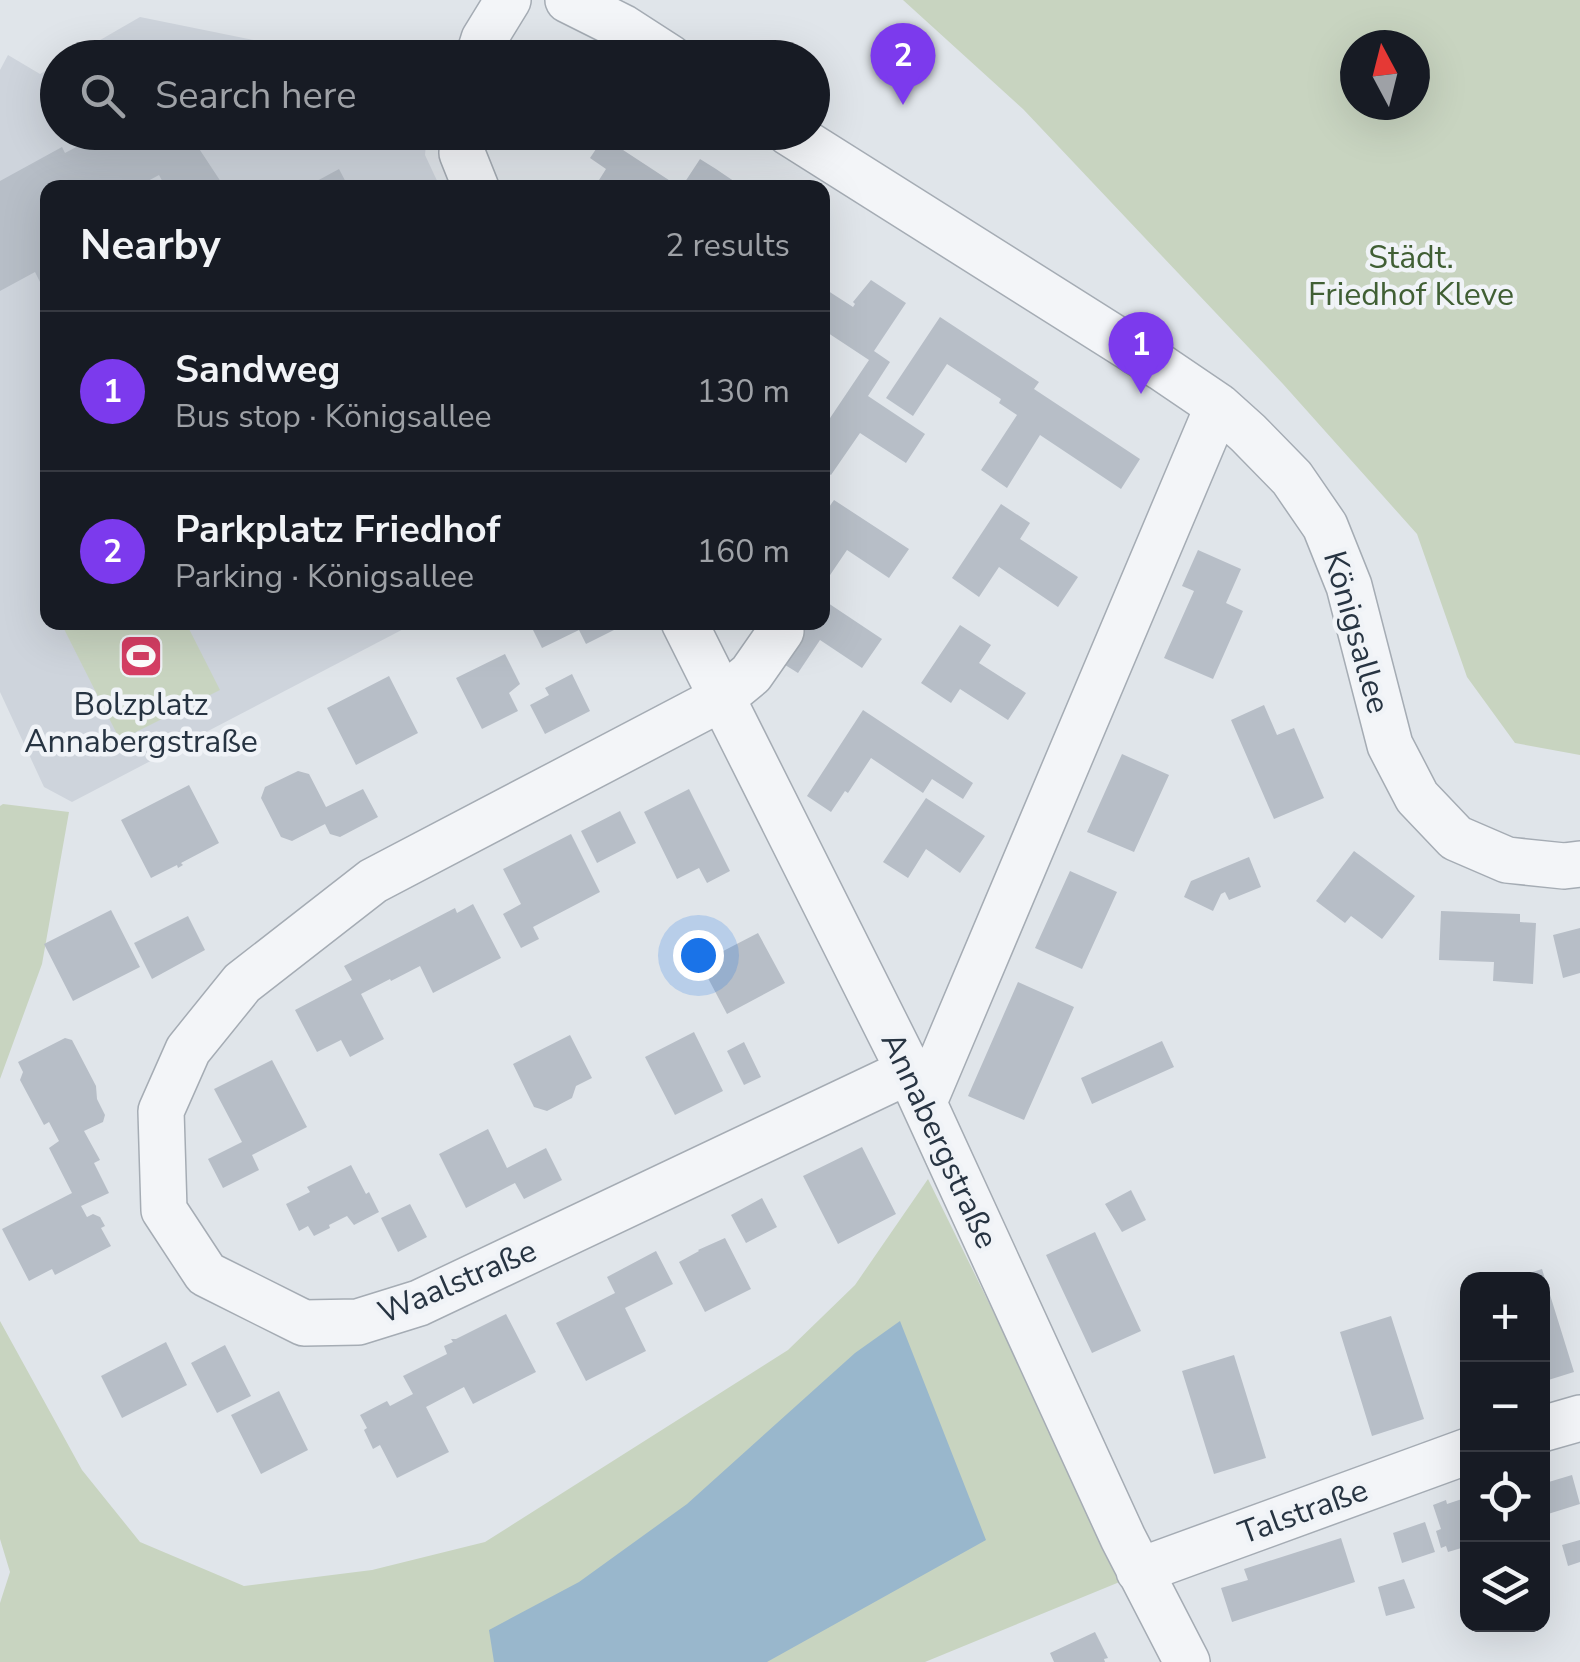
<!DOCTYPE html>
<html lang="en">
<head>
<meta charset="utf-8">
<style>
  :root { --surface:#171b24; --page:#242831; --text:#f1f3f6; --muted:#9ea1a6; --line:#363941; --accent:#7c3aed }
  body { margin:0; font-family:"Nunito Sans",sans-serif; background:var(--page); color:var(--text) }
  .controls { position:absolute; right:30px; bottom:30px; display:grid; overflow:hidden; border-radius:20px; box-shadow:0 10px 40px #0002 }
  .controls button { width:90px; height:90px; display:grid; place-items:center; padding:0; border:0; border-bottom:2px solid var(--line); background:var(--surface); color:var(--text); font:50px sans-serif }
  .compass { position:absolute; left:1340px; top:30px; width:90px; height:90px; border-radius:50%; background:var(--surface); box-shadow:0 10px 40px #0002; rotate:353deg }
  .you { position:absolute; left:698px; top:955px; width:35px; height:35px; margin:-25px; border:8px solid #fff; border-radius:50%; background:#1a73e8; box-shadow:0 0 0 15px #1a73e833 }
  .badge { display:grid; place-items:center; width:65px; height:65px; border-radius:50%; background:var(--accent); color:#fff; font-size:32px; font-weight:700 }
  .pin { position:absolute; translate:-50% -82px; filter:drop-shadow(0 2px 5px #0008) }
  .pin::after { content:''; position:absolute; top:52px; width:35px; height:30px; background:inherit; clip-path:polygon(0 0,100% 0,50% 100%) }
  .list { margin:0; padding:0; list-style:none }
  h2 { display:flex; justify-content:space-between; align-items:center; height:130px; margin:0; padding:0 40px; font-size:42px }
  h2 small { font-size:32px; font-weight:400; color:var(--muted) }
  .list li { display:grid; grid-template-columns:65px 1fr auto; gap:30px; align-items:center; box-sizing:border-box; height:160px; padding:0 40px; border-top:2px solid var(--line) }
  .list b { display:block; font-size:38px; white-space:nowrap }
  .list p { margin:0; font-size:32px; white-space:nowrap; color:var(--muted) }
  .list em { font-size:32px; font-style:normal; color:var(--muted) }
  .icon { flex:none; width:55px; height:55px; fill:none; stroke:currentColor; stroke-width:2; stroke-linecap:round; stroke-linejoin:round }
  .map { position:relative; flex:none; width:1580px; height:1662px; overflow:hidden }
  .search { position:absolute; background:var(--surface); box-shadow:0 10px 40px #0002; left:40px; top:40px; width:790px; height:110px; display:flex; align-items:center; gap:25px; box-sizing:border-box; padding:0 35px; border-radius:55px; color:var(--muted); font-size:38px }
  .panel { position:absolute; background:var(--surface); box-shadow:0 10px 40px #0002; left:40px; top:180px; width:790px; height:450px; border-radius:20px }
  .map>svg:first-child { display:block }
  .built { fill:#ced4dc }
  .green { fill:#c8d4c0; fill-rule:evenodd }
  .water { fill:#99b7cc }
  .building { fill:#b7bec7 }
  .lines { fill:none; stroke-linecap:round; stroke-linejoin:round }
  .minor-casing { stroke:#a5acb4; stroke-width:48 }
  .minor { stroke:#f3f5f8; stroke-width:45 }
  .labels { text-anchor:middle; stroke-width:9; stroke-linejoin:round; paint-order:stroke }
  .park-label { font-size:32px; fill:#405f34; stroke:#f0f3f7 }
  .street-label { font-size:32px; fill:#273442; stroke:#f0f3f7 }
  .poi-label { font-size:32px; fill:#273442; stroke:#f0f3f7 }
</style>
</head>
<body>
<div class="map">
<svg width="1580" height="1662" viewBox="0 0 1580 1662">
  <rect width="100%" height="100%" fill="#e0e5ea"/>
  <path class="built" d="M140 17 338 57 69 58Z
    M8 55 40 74 57 64 58 132 427 133 425 155 440 187 48 188V622L415 623 72 802 44 787 0 692V70Z"/>
  <path class="green" d="M903 0H1580V755L1515 743 1467 677 1417 534 1283 384 1023 109ZM1415 45V105H1355V45Z
    M61 623H186L220 690 120 740Z
    M3 804 69 812 42 964 0 1079V806Z
    M928 1179 1102 1533 1122 1581 925 1662H0V1603L10 1572 0 1539V1321L82 1470 140 1542 244 1586 372 1570 485 1542 788 1350 855 1285Z"/>
  <path class="water" d="M900 1321 986 1540 767 1662H494L489 1630 579 1582 687 1504 855 1353Z"/>
  <path class="building" d="M161 40 170 58H128Z
    M73 132H211L212 135 196 144 225 188H166L159 175 135 188H48V277L40 282 35 272 0 291V181L62 147 65 153 80 145Z
    M597 132H630L620 148 681 188H594L606 169 590 158 604 137Z
    M700 159 716 169 744 188H681Z
    M339 169 349 188H304Z
    M871 280 906 303 874 351 890 362 868 396 925 434 906 463 860 433 831 475 822 469V430L869 360 822 329V287L853 307 855 304 853 302Z
    M940 317 1039 382 1034 389 1140 459 1121 489 1040 435 1007 488 981 470 1017 415 999 403 1001 399 947 364 913 416 886 398Z
    M834 500 909 549 889 578 847 550 822 587V517Z
    M1001 504 1030 523 1020 539 1078 577 1058 607 999 567 979 597 952 578Z
    M1198 550 1241 569 1226 603 1243 611 1213 679 1164 658 1194 591 1182 586Z
    M822 599 882 639 862 668 820 640 798 673 774 658 798 622H822Z
    M529 622H615L618 628 586 644 579 630 542 648Z
    M960 625 991 645 979 663 1026 693 1008 720 960 689 951 703 921 683Z
    M505 654 520 684 509 693 518 711 482 729 456 678Z
    M572 674 590 711 545 734 530 705 549 695 545 688Z
    M389 676 418 733 356 765 327 708Z
    M1264 705 1277 735 1294 728 1324 798 1274 819 1231 720Z
    M863 710 973 783 963 799 932 779 923 793 871 758 848 793 845 791 831 812 807 796Z
    M1122 754 1169 775 1134 852 1087 832Z
    M298 771 309 774 326 807 363 789 378 817 340 837 330 834 325 824 292 841 281 837 261 798 265 787Z
    M189 785 219 843 181 863 183 865 178 868 177 865 151 878 121 820Z
    M689 789 730 871 707 883 699 868 677 879 644 812Z
    M926 798 985 836 960 873 926 849 908 878 883 862Z
    M620 811 636 843 597 863 581 831Z
    M571 834 600 892 533 927 539 939 521 948 503 914 521 904 503 869Z
    M1354 851 1415 896 1382 939 1351 916 1345 923 1316 901Z
    M1249 857 1261 887 1229 900 1225 892 1221 894 1213 911 1184 897 1191 881Z
    M1070 871 1117 892 1082 969 1035 948Z
    M473 904 501 958 433 993 420 966 391 981 390 979 361 994 384 1039 350 1057 341 1040 317 1052 295 1010 352 980 344 966 455 908 457 913Z
    M111 910 140 967 73 1001 44 944Z
    M1441 911 1520 914V922L1536 923 1533 984 1493 981 1494 962 1439 960Z
    M188 916 205 950 152 979 134 943Z
    M1580 928V973L1563 978 1553 935Z
    M758 933 785 983 727 1014 700 963Z
    M1018 982 1074 1007 1024 1120 968 1096Z
    M694 1032 723 1091 675 1115 645 1057Z
    M570 1035 592 1078 576 1086 572 1098 547 1111 534 1107 513 1064Z
    M65 1038 72 1040 96 1086 97 1099 105 1115 103 1122 84 1131 100 1160 94 1163 109 1193 81 1206 87 1217 93 1214 100 1217 105 1226 101 1228 111 1246 55 1275 52 1269 29 1281 2 1229 72 1193 49 1148 59 1141 49 1122 44 1125 20 1080 23 1072 18 1062Z
    M1162 1041 1174 1067 1092 1104 1081 1078Z
    M744 1042 761 1077 744 1085 727 1051Z
    M272 1060 307 1127 252 1155 259 1170 223 1188 208 1159 242 1142 214 1089Z
    M488 1129 507 1168 546 1148 562 1180 524 1199 515 1183 466 1208 439 1154Z
    M862 1147 896 1214 838 1244 803 1176Z
    M351 1165 366 1194 369 1192 379 1212 354 1225 347 1216 329 1225 330 1228 314 1236 308 1226 299 1231 286 1204 310 1192 307 1187Z
    M1131 1190 1146 1220 1122 1232 1105 1204Z
    M762 1198 777 1227 746 1243 731 1215Z
    M410 1204 427 1237 398 1252 381 1218Z
    M1095 1232 1141 1331 1092 1353 1046 1255Z
    M725 1238 751 1289 705 1312 679 1262 699 1251 698 1250Z
    M656 1251 673 1284 625 1308 646 1351 586 1381 556 1323 615 1293 607 1277Z
    M1542 1269 1574 1372 1542 1382V1279H1511Z
    M506 1314 536 1372 473 1404 464 1387 426 1407 449 1452 397 1478 380 1445 373 1449 364 1430 367 1428 360 1415 387 1401 390 1406 413 1394 403 1376 447 1354 444 1346 453 1342 451 1339H456Z
    M1391 1316 1424 1419 1372 1436 1340 1332Z
    M166 1342 187 1385 122 1418 101 1376Z
    M225 1345 251 1396 217 1413 191 1363Z
    M1234 1355 1266 1458 1214 1474 1182 1371Z
    M279 1391 308 1450 261 1474 231 1415Z
    M1572 1475 1580 1504 1548 1514 1542 1496V1484Z
    M1468 1497V1546L1448 1552 1446 1546 1441 1548 1436 1531 1441 1529 1433 1505 1446 1500 1447 1504Z
    M1425 1522 1435 1552 1402 1563 1393 1533Z
    M1341 1538 1355 1582 1232 1622 1221 1588 1248 1580 1244 1569Z
    M1580 1540V1562L1568 1566 1562 1545Z
    M1404 1579 1415 1608 1386 1616 1378 1587Z
    M1095 1632 1108 1658 1104 1659 1105 1662H1054L1050 1653Z"/>
  <g class="lines">
    <g class="minor-casing">
      <path id="minor" d="M568 0 622 27 670 58
        M478 58 484 39 508 0
        M463 132 462 153 476 188
        M788 132 1162 368 1218 406 1248 433 1292 478 1325 526 1349 586 1390 745 1417 797 1456 838 1507 860 1564 866 1580 864
        M684 622 909 1071 1123 1538 1187 1662
        M781 631 751 674 722 698 373 881 242 983 188 1050 161 1111 164 1210 206 1274 304 1323 358 1322 419 1303 909 1071
        M924 1102 1218 406
        M1542 1429 1580 1418
        M1139 1571 1468 1451"/>
    </g>
    <use href="#minor" class="minor"/>
  </g>
  <defs>
    <g id="stadium-square" transform="scale(2.25)"><rect x="-9" y="-9" width="18" height="18" rx="4" fill="#d63e64" stroke="#f0f3f7"/><path d="M0-5a6.5 5 0 1 0 0 10a6.5 5 0 1 0 0-10ZM-3.5-1.8h7v3.6h-7Z" fill="#fff"/></g>
  </defs>
  <g fill-rule="evenodd">
    <use href="#stadium-square" x="141" y="656"/>
  </g>
  <g class="labels">
    <g class="park-label">
      <text x="1411" y="268">Städt.<tspan x="1411" dy="37">Friedhof Kleve</tspan></text>
    </g>
    <g class="street-label">
      <text transform="translate(1357 632) rotate(74)" y="11">Königsallee</text>
      <text transform="translate(940 1140) rotate(65)" y="11">Annabergstraße</text>
      <text transform="translate(457 1281) rotate(-23)" y="11">Waalstraße</text>
      <text transform="translate(1303 1511) rotate(-20)" y="11">Talstraße</text>
    </g>
    <g class="poi-label">
      <text x="141" y="715">Bolzplatz<tspan x="141" dy="37">Annabergstraße</tspan></text>
    </g>
  </g>
</svg>
<div class="controls">
<button>+</button>
<button>−</button>
<button><svg class="icon" aria-label="locate" viewBox="0 0 24 24"><circle cx="12" cy="12" r="6"/><path d="M12 2v4M12 18v4M2 12h4M18 12h4"/></svg></button>
<button><svg class="icon" aria-label="layers" viewBox="0 0 24 24"><path d="M12 4l9 5-9 5-9-5zM3 14l9 5 9-5"/></svg></button>
</div>
<svg class="compass" viewBox="-18 -18 36 36"><path d="M0-13l5 13h-10z" fill="#e53935"/><path d="M0 13l5-13h-10z" fill="#9ea1a6"/></svg>
<div class="you"></div>
<div class="pin badge" style="left:1141px;top:394px">1</div>
<div class="pin badge" style="left:903px;top:105px">2</div>
<div class="search"><svg class="icon" aria-label="search" viewBox="0 0 24 24"><circle cx="10" cy="10" r="6"/><path d="M15 15l6 6"/></svg>Search here</div>
<section class="panel">
<h2>Nearby<small>2 results</small></h2>
<ul class="list">
<li><span class="badge">1</span><div><b>Sandweg</b><p>Bus stop · Königsallee</p></div><em>130 m</em></li>
<li><span class="badge">2</span><div><b>Parkplatz Friedhof</b><p>Parking · Königsallee</p></div><em>160 m</em></li>
</ul>
</section>
</div>
</body>
</html>
